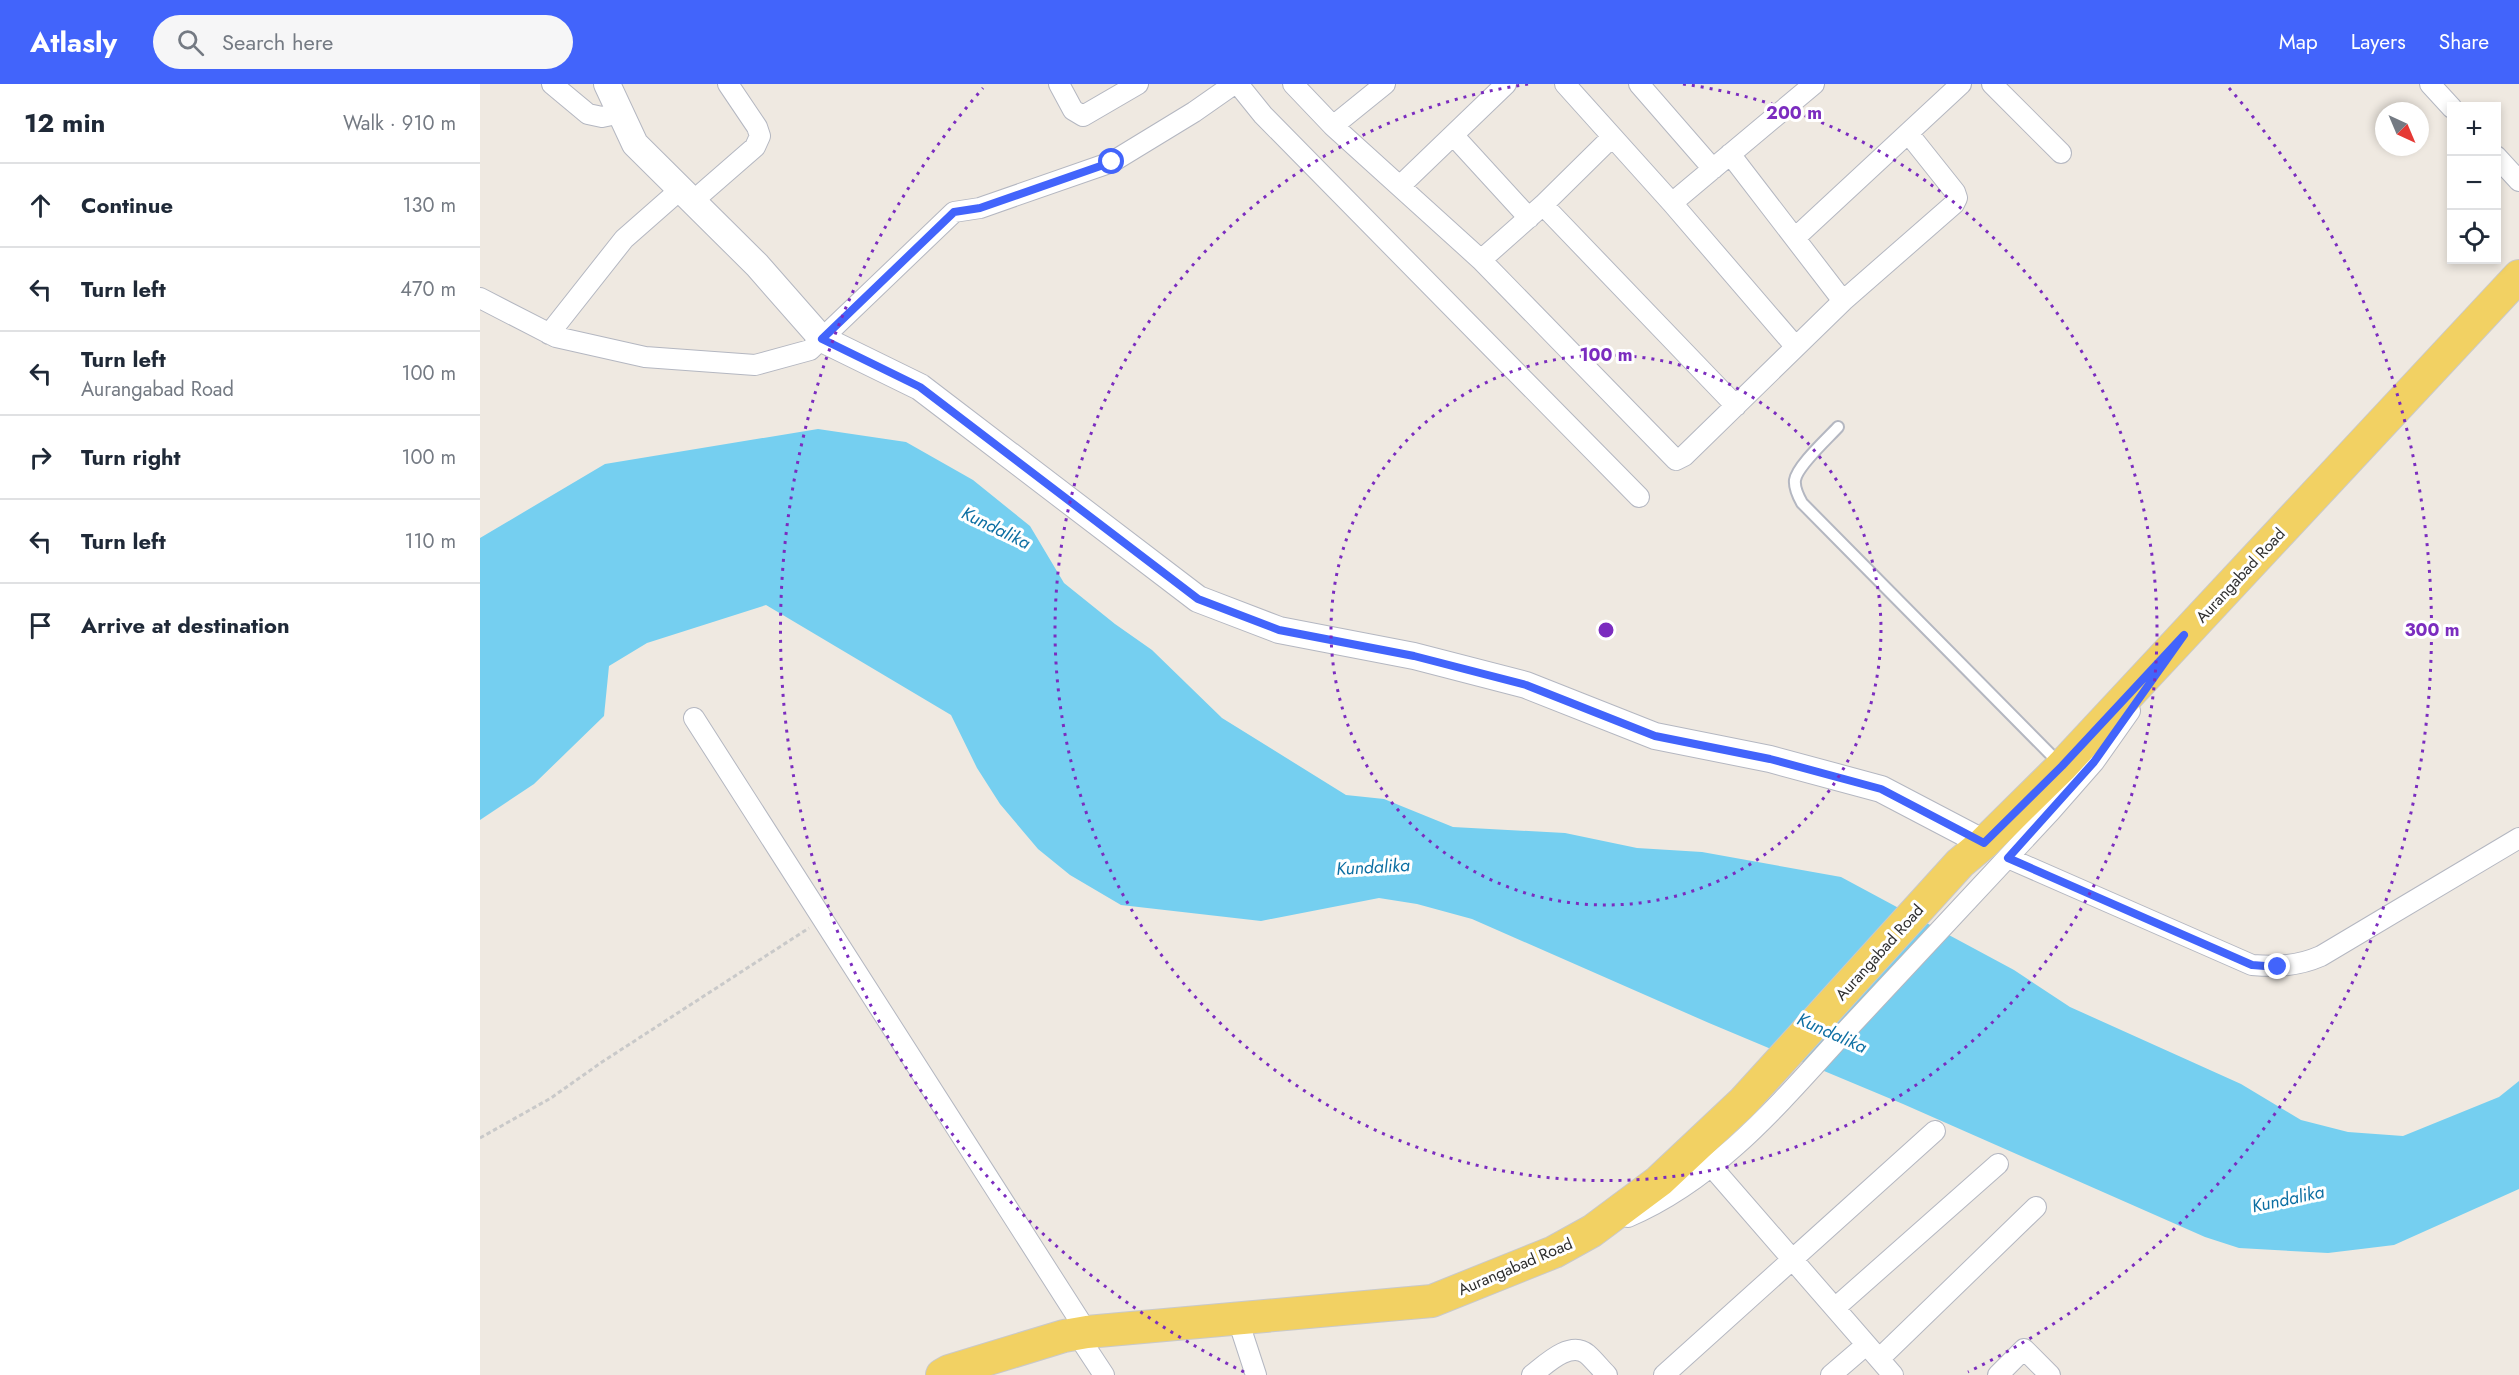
<!DOCTYPE html>
<html lang="en">
<head>
<meta charset="utf-8">
<style>
  :root { --surface:#fff; --page:#f6f6f7; --text:#1f2937; --muted:#747a83; --line:#e0e1e3; --accent:#4264fb }
  body { margin:0; font-family:Jost,sans-serif; background:var(--page); color:var(--text) }
  .controls { position:absolute; right:18px; top:18px; display:grid; overflow:hidden; border-radius:0px; box-shadow:0 3px 9px #0003 }
  .controls button { width:54px; height:54px; display:grid; place-items:center; padding:0; border:0; border-bottom:2px solid var(--line); background:var(--surface); color:var(--text); font:30px sans-serif }
  .compass { position:absolute; left:1895px; top:18px; width:54px; height:54px; border-radius:50%; background:var(--surface); box-shadow:0 3px 9px #0003; rotate:136deg }
  .stop { position:absolute; width:18px; height:18px; margin:-14px; border:4px solid #4264fb; border-radius:50%; background:#fff }
  .stop.end { background:#4264fb; border-color:#fff; box-shadow:0 2px 6px #0008 }
  .list { margin:0; padding:0; list-style:none }
  h2 { display:flex; justify-content:space-between; align-items:center; height:78px; margin:0; padding:0 24px; font-size:26px }
  h2 small { font-size:20px; font-weight:400; color:var(--muted) }
  .list li { display:grid; grid-template-columns:39px 1fr auto; gap:18px; align-items:center; box-sizing:border-box; height:84px; padding:0 24px; border-top:2px solid var(--line) }
  .list b { display:block; font-size:22px; white-space:nowrap }
  .list p { margin:0; font-size:20px; white-space:nowrap; color:var(--muted) }
  .list em { font-size:20px; font-style:normal; color:var(--muted) }
  .icon { flex:none; width:33px; height:33px; fill:none; stroke:currentColor; stroke-width:2; stroke-linecap:round; stroke-linejoin:round }
  .map { position:relative; flex:none; width:2039px; height:1291px; overflow:hidden }
  header { display:flex; align-items:center; gap:36px; box-sizing:border-box; height:84px; padding:0 30px; background:var(--accent); color:#fff }
  header strong { font-size:28px }
  nav { display:flex; gap:33px; margin-inline-start:auto; font-size:21px }
  .search { width:420px; height:54px; background:var(--page); display:flex; align-items:center; gap:15px; box-sizing:border-box; padding:0 21px; border-radius:33px; color:var(--muted); font-size:22px }
  main { display:flex }
  aside { flex:1; background:var(--surface) }
  .map>svg:first-child { display:block }
  .water { fill:#75cff0 }
  .lines { fill:none; stroke-linecap:round; stroke-linejoin:round }
  .service-casing { stroke:#b4b7c1; stroke-width:14 }
  .minor-casing { stroke:#b4b7c1; stroke-width:22 }
  .tertiary-casing { stroke:#b4b7c1; stroke-width:28 }
  .primary-casing { stroke:#c9c9c9; stroke-width:34 }
  .path { stroke:#c9c9c9; stroke-width:3; stroke-dasharray:4.5 3; stroke-linecap:butt }
  .service { stroke:#fff; stroke-width:10 }
  .minor { stroke:#fff; stroke-width:20 }
  .tertiary { stroke:#fff; stroke-width:26 }
  .primary { stroke:#f2d163; stroke-width:32 }
  .route { stroke:#4264fb; stroke-width:8 }
  .ring { fill:none; stroke:#7b2cbf; stroke-width:3; stroke-dasharray:3 6 }
  .labels { text-anchor:middle; stroke-width:6; stroke-linejoin:round; paint-order:stroke }
  .street-label { font-size:16px; fill:#2e2e2e; stroke:#fff }
  .water-label { font-size:18px; font-style:italic; fill:#0d6fa3; stroke:#fff }
  .centre { fill:#7b2cbf; stroke:#fff; stroke-width:3 }
  .ring-label { font-size:18px; text-anchor:middle; font-weight:bold; fill:#7b2cbf; stroke:#fff; stroke-width:6; stroke-linejoin:round; paint-order:stroke }
</style>
</head>
<body>
<header>
<strong>Atlasly</strong>
<div class="search"><svg class="icon" aria-label="search" viewBox="0 0 24 24"><circle cx="10" cy="10" r="6"/><path d="M15 15l6 6"/></svg>Search here</div>
<nav><a>Map</a><a>Layers</a><a>Share</a></nav>
</header>
<main>
<aside>
<h2>12 min<small>Walk · 910 m</small></h2>
<ul class="list">
<li><svg class="icon" aria-label="ahead" viewBox="0 0 24 24"><path d="M12 20V5M6 11l6-6 6 6"/></svg><div><b>Continue</b></div><em>130 m</em></li>
<li><svg class="icon" aria-label="left" viewBox="0 0 24 24"><path d="M17 20v-9H6M10 6l-5 5 5 5"/></svg><div><b>Turn left</b></div><em>470 m</em></li>
<li><svg class="icon" aria-label="left" viewBox="0 0 24 24"><path d="M17 20v-9H6M10 6l-5 5 5 5"/></svg><div><b>Turn left</b><p>Aurangabad Road</p></div><em>100 m</em></li>
<li><svg class="icon" aria-label="right" viewBox="0 0 24 24"><path d="M7 20v-9h11M14 6l5 5-5 5"/></svg><div><b>Turn right</b></div><em>100 m</em></li>
<li><svg class="icon" aria-label="left" viewBox="0 0 24 24"><path d="M17 20v-9H6M10 6l-5 5 5 5"/></svg><div><b>Turn left</b></div><em>110 m</em></li>
<li><svg class="icon" aria-label="arrive" viewBox="0 0 24 24"><path d="M6 21V4h12l-3 4 3 4H6"/></svg><div><b>Arrive at destination</b></div></li>
</ul>
</aside>
<div class="map">
<svg width="2039" height="1291" viewBox="0 0 2039 1291">
  <rect width="100%" height="100%" fill="#efe9e1"/>
  <path class="water" d="M338 345 426 358 493 396 550 442 584 499 635 540 672 566 742 634 866 711 904 715 973 743 1085 749 1157 764 1222 768 1361 793 1534 886 1590 923 1761 1000 1821 1036 1868 1048 1923 1052 2019 1013 2039 997V1105L1914 1161 1848 1169 1759 1164 1725 1153 1423 1020 1229 939 992 835 937 820 899 814 781 837 641 821 590 791 558 765 520 720 497 684 471 631 286 521 167 559 129 582 124 632 54 700 0 736V454L125 380Z"/>
  <g class="lines">
    <g class="service-casing">
      <path id="service" d="M1358 343C1348 354 1317 382 1315 396 1314 404 1318 412 1322 419L1581 681"/>
    </g>
    <g class="minor-casing">
      <path id="minor" d="M72 0 108 30 122 33 141 29
        M579 0 593 26 603 32 658 0
        M758 0 783 31 1159 413
        M813 0 853 42 1001 176 1196 376 1204 372 1363 217 1474 120 1477 114 1475 108 1428 49
        M1085 0 1192 119 1315 262
        M1159 0 1233 85
        M1512 0 1581 69
        M1950 0 1972 24
        M853 42 905 0
        M973 51 1049 134
        M1250 70 1363 217
        M2016 72 2039 97
        M920 102 1026 0
        M213 117 275 63 280 52 277 43 248 0
        M1192 119 1334 0
        M1063 121 1256 322
        M1315 154 1481 0
        M1001 176 1063 121 1132 53
        M0 214 76 253 165 273 275 281 330 266 474 128 500 124 632 78 714 28 754 0
        M69 250 144 155 202 104
        M214 634 607 1248
        M1528 774 1772 881C1798 883 1818 882 1841 872L2039 754
        M1232 1083 1413 1291
        M1148 1133C1242 1093 1308 1009 1376 936 1441 866 1506 797 1571 727L1614 678 1650 627
        M1355 1224 1518 1080
        M758 1236 776 1291
        M597 1250 624 1291
        M1399 1275 1556 1123
        M1052 1291C1065 1281 1090 1256 1107 1270 1114 1276 1120 1284 1127 1291
        M1184 1291 1455 1047
        M1351 1291 1386 1261
        M1518 1291 1544 1265 1570 1291"/>
    </g>
    <g class="tertiary-casing">
      <path id="tertiary" d="M127 0 155 60 277 181 342 255 440 303 718 515 799 546 934 572 1046 601 1175 652 1290 675 1401 705 1504 759"/>
    </g>
    <g class="primary-casing">
      <path id="primary" d="M462 1291 469 1287 584 1252 607 1248 952 1217 1074 1168 1112 1147 1179 1097 1263 1018 1480 779 1504 759 1582 682 2039 192"/>
    </g>
    <path class="path" d="M0 1054 71 1014 122 978 329 844"/>
    <use href="#service" class="service"/>
    <use href="#minor" class="minor"/>
    <use href="#tertiary" class="tertiary"/>
    <use href="#primary" class="primary"/>
  </g>
  <g class="lines">
    <path class="route" d="M632 78 500 124 474 128 342 255 440 303 718 515 799 546 934 572 1046 601 1175 652 1290 675 1401 705 1504 759 1582 682 1704 551 1614 678 1528 774 1772 881 1798 883"/>
  </g>
  <g class="ring">
    <circle cx="1126" cy="546" r="275"/>
    <path d="M1203 0A551 551 0 1 1 1049 0"/>
    <path d="M764 1288A826 826 0 0 1 503 4M1749 4A826 826 0 0 1 1488 1288"/>
  </g>
  <g class="labels">
    <g class="street-label">
      <text transform="translate(1760 491) rotate(-47)" y="6">Aurangabad Road</text>
      <text transform="translate(1399 868) rotate(-48)" y="6">Aurangabad Road</text>
      <text transform="translate(1035 1182) rotate(-23)" y="6">Aurangabad Road</text>
    </g>
    <g class="water-label">
      <text transform="translate(516 444) rotate(26)" y="6">Kundalika</text>
      <text transform="translate(893 783) rotate(-3)" y="6">Kundalika</text>
      <text transform="translate(1352 949) rotate(24)" y="6">Kundalika</text>
      <text transform="translate(1808 1115) rotate(-12)" y="6">Kundalika</text>
    </g>
  </g>
  <circle cx="1126" cy="546" r="9" class="centre"/>
  <g class="ring-label">
    <text x="1314" y="35">200 m</text>
    <text x="1126" y="277">100 m</text>
    <text x="1952" y="552">300 m</text>
  </g>
</svg>
<div class="controls">
<button>+</button>
<button>−</button>
<button><svg class="icon" aria-label="locate" viewBox="0 0 24 24"><circle cx="12" cy="12" r="6"/><path d="M12 2v4M12 18v4M2 12h4M18 12h4"/></svg></button>
</div>
<svg class="compass" viewBox="-18 -18 36 36"><path d="M0-13l5 13h-10z" fill="#e53935"/><path d="M0 13l5-13h-10z" fill="#747a83"/></svg>
<div class="stop" style="left:632px;top:78px"></div>
<div class="stop end" style="left:1798px;top:883px"></div>
</div>
</main>
</body>
</html>
